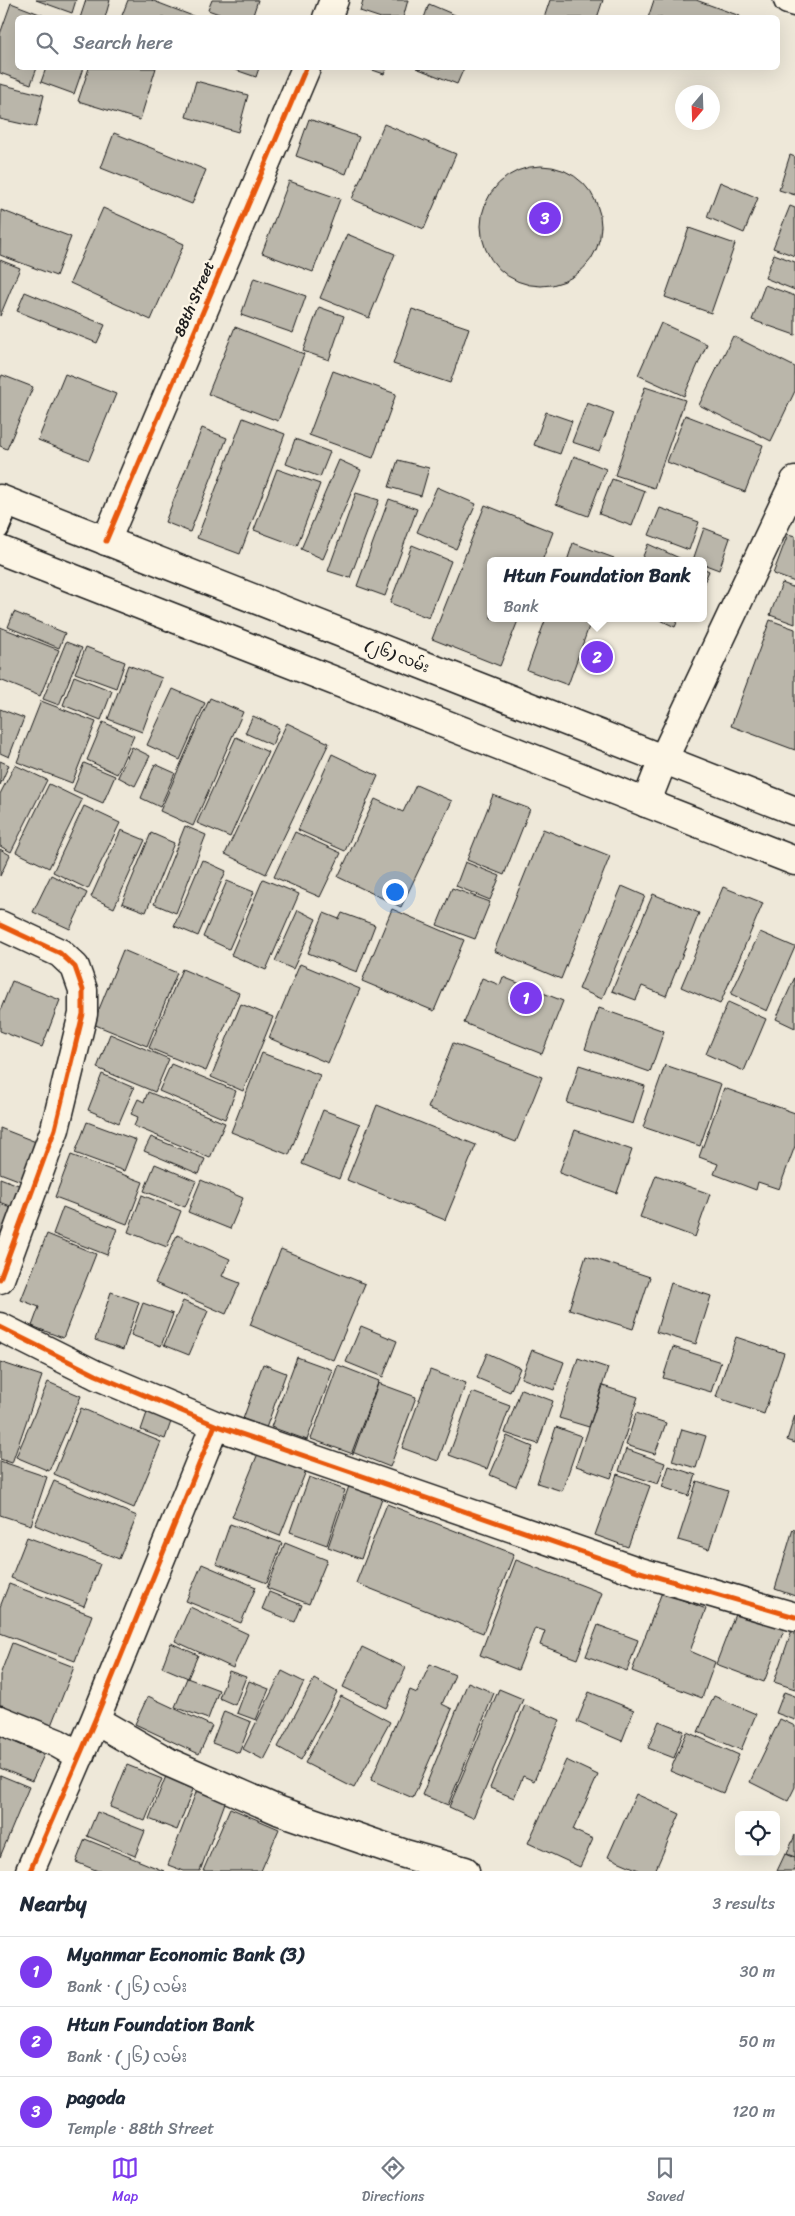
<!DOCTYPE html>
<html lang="en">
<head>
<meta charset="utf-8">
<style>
  :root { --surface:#fff; --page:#f2f2f3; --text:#1f2937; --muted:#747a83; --line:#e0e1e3; --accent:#7c3aed }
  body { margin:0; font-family:Sriracha,"Noto Sans Myanmar",sans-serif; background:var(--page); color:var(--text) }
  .controls { position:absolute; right:15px; bottom:15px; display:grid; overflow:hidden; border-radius:8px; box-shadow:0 5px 20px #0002 }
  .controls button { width:45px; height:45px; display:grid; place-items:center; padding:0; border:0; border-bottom:1px solid var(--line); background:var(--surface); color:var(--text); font:25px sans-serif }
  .compass { position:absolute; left:675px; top:85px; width:45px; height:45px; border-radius:50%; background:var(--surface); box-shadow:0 5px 20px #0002; rotate:199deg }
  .you { position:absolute; left:394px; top:891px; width:18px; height:18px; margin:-12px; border:4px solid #fff; border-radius:50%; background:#1a73e8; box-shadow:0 0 0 8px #1a73e833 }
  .badge { display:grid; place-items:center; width:32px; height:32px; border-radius:50%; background:var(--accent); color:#fff; font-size:16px; font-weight:700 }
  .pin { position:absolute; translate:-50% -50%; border:2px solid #fff; box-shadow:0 1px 5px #0006 }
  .popup { position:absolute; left:487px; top:557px; width:220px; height:65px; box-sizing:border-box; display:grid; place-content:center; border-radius:8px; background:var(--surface); filter:drop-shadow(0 1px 4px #0005); font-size:16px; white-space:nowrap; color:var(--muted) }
  .popup b { font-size:19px; color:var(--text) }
  .popup::after { content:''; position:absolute; left:50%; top:100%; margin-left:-10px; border:10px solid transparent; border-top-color:var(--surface) }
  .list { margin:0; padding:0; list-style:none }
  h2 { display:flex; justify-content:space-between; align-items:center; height:65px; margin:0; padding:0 20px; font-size:21px }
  h2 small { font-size:16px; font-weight:400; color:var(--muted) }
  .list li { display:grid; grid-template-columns:32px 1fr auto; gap:15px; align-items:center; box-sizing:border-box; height:70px; padding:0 20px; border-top:1px solid var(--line) }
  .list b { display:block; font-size:19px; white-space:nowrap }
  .list p { margin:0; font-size:16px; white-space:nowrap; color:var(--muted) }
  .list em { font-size:16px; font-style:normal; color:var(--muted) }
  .icon { flex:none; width:28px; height:28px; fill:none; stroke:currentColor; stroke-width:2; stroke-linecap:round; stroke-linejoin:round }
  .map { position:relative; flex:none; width:795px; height:1871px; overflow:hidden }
  .search { position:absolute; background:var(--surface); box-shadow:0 5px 20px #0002; left:15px; right:15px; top:15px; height:55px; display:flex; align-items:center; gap:12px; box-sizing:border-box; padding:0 18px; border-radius:8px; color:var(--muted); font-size:19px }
  .sheet { height:275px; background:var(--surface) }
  nav { display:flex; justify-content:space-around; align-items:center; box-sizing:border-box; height:70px; border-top:1px solid var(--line); background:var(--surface); font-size:14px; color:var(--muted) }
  nav a { display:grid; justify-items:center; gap:2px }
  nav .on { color:var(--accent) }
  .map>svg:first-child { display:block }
  .building { fill:#bab6aa; stroke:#1c1c1c }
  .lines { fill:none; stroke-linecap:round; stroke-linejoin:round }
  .lane-casing { stroke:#1c1c1c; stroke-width:20 }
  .street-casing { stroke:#1c1c1c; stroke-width:31 }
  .secondary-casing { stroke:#1c1c1c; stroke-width:31 }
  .lane { stroke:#fcf5e5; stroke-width:16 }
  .street { stroke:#fcf5e5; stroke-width:28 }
  .secondary { stroke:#fcf5e5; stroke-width:28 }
  .cycleway-casing { stroke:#fcf5e5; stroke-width:8 }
  .cycleway { stroke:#e8590c; stroke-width:5 }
  .labels { text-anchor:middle; stroke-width:4.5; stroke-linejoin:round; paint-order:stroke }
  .street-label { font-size:15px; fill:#1c1c1c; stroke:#fcf5e5 }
</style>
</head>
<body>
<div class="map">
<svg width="795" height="1871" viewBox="0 0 795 1871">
  <rect width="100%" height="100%" fill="#eee8d9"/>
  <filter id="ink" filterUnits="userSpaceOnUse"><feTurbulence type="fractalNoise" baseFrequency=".02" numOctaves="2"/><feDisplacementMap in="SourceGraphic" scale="10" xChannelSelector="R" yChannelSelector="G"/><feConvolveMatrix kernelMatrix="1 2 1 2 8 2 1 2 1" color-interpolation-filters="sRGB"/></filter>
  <g filter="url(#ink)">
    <path class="building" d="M36 0H76L72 13Z
      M86 0H110L105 18H80Z
      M128 0H151L198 18H121Z
      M212 0H258L252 18H230L208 10Z
      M363 0H408L403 18H381L360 11Z
      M550 0H603L597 18H544Z
      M654 0H696L740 16V18H648Z
      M11 3 50 18H18V68H37L31 84 0 73V34Z
      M429 4 462 18H424Z
      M46 68H83L74 94 41 82Z
      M89 68H156L140 120 78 101Z
      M230 68H259L256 77Z
      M367 68H387L384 74Z
      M416 68H464L457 84Z
      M196 81 248 95 238 132 186 117Z
      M0 84 44 95 36 127 0 119Z
      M309 119 359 137 346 174 296 156Z
      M384 124 456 154 424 229 352 199Z
      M114 133 206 170 192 204 101 168Z
      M790 155 795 157V195L779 190Z
      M481 226a60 60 0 1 1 120 0a60 60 0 1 1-120 0Z
      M289 181 340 199 313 272 262 253Z
      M720 182 758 198 744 233 707 217Z
      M790 206 795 208V256L773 248Z
      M103 208 184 244 151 320 70 283Z
      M1 210 71 237 56 276 0 255Z
      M689 228 735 244 711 313 665 297Z
      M347 234 395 254 369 318 320 298Z
      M774 254 795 262V290L765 278Z
      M0 260 20 268 0 316Z
      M254 278 306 296 293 333 241 315Z
      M765 285 795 296V335L752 320Z
      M25 292 105 325 97 343 17 311Z
      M319 307 344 316 329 360 303 351Z
      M412 309 469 328 450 383 393 364Z
      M661 323 707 344 684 396 638 375Z
      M235 327 304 354 278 421 208 394Z
      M733 336 795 367V391L771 441 699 405Z
      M333 371 396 394 373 458 309 435Z
      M65 374 116 394 89 460 38 440Z
      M2 375 33 387 7 449 0 446V380Z
      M645 387 685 400 654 488 615 475Z
      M587 403 614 413 599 451 572 442Z
      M546 412 572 421 560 454 534 445Z
      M685 415 763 445 745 492 667 462Z
      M243 418 285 434 240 554 197 538Z
      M202 428 227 438 190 532 165 522Z
      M295 439 330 452 320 477 286 464Z
      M574 456 606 469 588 516 556 504Z
      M339 460 361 470 323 559 301 549Z
      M398 460 429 468 421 496 389 487Z
      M277 469 320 484 297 546 254 530Z
      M612 479 645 491 632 526 599 514Z
      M437 487 476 504 456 549 417 532Z
      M356 493 379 500 350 578 328 571Z
      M389 499 417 509 385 596 357 586Z
      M485 505 553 532 542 561H491V618H519L500 666 432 639Z
      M660 508 699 522 689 550 649 535Z
      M704 528 730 538 719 570 703 564V561L693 560Z
      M788 534 795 536V582L773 574Z
      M573 543 614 558 613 561H567Z
      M648 544 686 561H641Z
      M412 545 451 561 429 618 390 603Z
      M703 568 709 571 703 585Z
      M782 583 795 588V624L770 615Z
      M14 612 65 633 59 648 8 627Z
      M546 618H592L568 685 527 670Z
      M656 618H679L675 627Z
      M770 620 795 629V750L731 726Z
      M0 627 59 650 40 696 0 680Z
      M66 642 82 648 59 705 43 699Z
      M86 647 125 662 116 688 75 673Z
      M128 665 162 678 142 732 108 719Z
      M74 676 112 691 101 720 63 705Z
      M173 689 205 703 180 760 147 745Z
      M210 698 243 712 193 826 160 811Z
      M41 701 96 722 72 783 17 762Z
      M0 709 24 718 9 757 0 753Z
      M253 716 279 728 272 745 245 733Z
      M103 722 134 736 117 774 87 760Z
      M287 723 329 743 266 874 225 854Z
      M236 737 268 752 230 837 197 823Z
      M132 747 150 756 135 786 118 777Z
      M332 754 378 776 345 851 298 830Z
      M0 761 9 765 0 785Z
      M84 763 115 776 103 803 73 790Z
      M155 764 175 773 160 807 141 798Z
      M15 765 47 780 11 852 0 846V794Z
      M49 784 82 800 49 868 16 852Z
      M416 785 452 801 401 907 338 877 375 799 403 812Z
      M493 795 530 809 504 875 467 860Z
      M84 806 120 823 88 889 53 872Z
      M185 826 206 835 176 913 154 904Z
      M543 829 610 856 561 979 494 951Z
      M121 830 145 840 114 908 91 897Z
      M295 832 341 853 320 897 274 877Z
      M151 833 174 843 146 912 122 903Z
      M0 849 10 855 0 876Z
      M202 860 226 871 198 936 174 926Z
      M465 862 500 876 490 900 456 886Z
      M51 875 87 893 70 929 33 912Z
      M263 879 299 894 266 970 231 955Z
      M227 881 254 892 229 949 203 937Z
      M622 886 645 896 602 999 579 989Z
      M723 887 763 903 720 1004 681 987Z
      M452 888 490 902 475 939 437 925Z
      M653 894 699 913 666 996 642 986 636 1000 612 991Z
      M392 909 464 940 434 1011 362 981Z
      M298 910 316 919 293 969 275 961Z
      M324 913 339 919 342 913 375 925 357 972 308 953Z
      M760 932 795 947 767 1011 731 994Z
      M123 950 177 973 147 1046 93 1024Z
      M300 964 360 989 328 1063 269 1038Z
      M182 969 239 993 206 1071 149 1048Z
      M503 977 563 1001 542 1054 464 1023 482 978 500 985Z
      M795 977V1028L776 1019Z
      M12 981 60 1000 42 1047 0 1031V1011Z
      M728 1002 766 1019 744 1071 706 1054Z
      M241 1004 273 1017 243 1091 211 1077Z
      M599 1008 664 1031 650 1072 585 1049Z
      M110 1034 169 1059 155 1092 97 1068Z
      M453 1043 542 1077 516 1142 428 1108Z
      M262 1053 320 1075 289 1155 231 1132Z
      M171 1064 236 1091 225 1119 159 1091Z
      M579 1065 645 1086 633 1124 567 1103Z
      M665 1065 721 1084 700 1146 643 1127Z
      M102 1074 134 1088 119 1123 88 1110Z
      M724 1088 795 1113V1146L779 1189 758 1182 756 1190 714 1174 718 1164 699 1157Z
      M148 1092 225 1123 210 1158 134 1126 138 1117 131 1114 138 1099 144 1102Z
      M377 1105 476 1145 445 1220 347 1180Z
      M323 1110 360 1124 339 1179 302 1164Z
      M87 1122 136 1140 124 1171 75 1153Z
      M0 1128 36 1142 21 1181 0 1173Z
      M575 1130 632 1150 617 1193 559 1173Z
      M151 1137 205 1159 199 1174 144 1151Z
      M71 1155 143 1182 127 1224 55 1197Z
      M155 1164 196 1181 185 1207 144 1191Z
      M656 1175 710 1194 695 1237 640 1217Z
      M0 1178 21 1186 13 1207 0 1202Z
      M201 1180 243 1198 230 1229 188 1212Z
      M142 1195 181 1211 167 1247 128 1232Z
      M0 1204 14 1209 0 1247Z
      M63 1207 117 1229 107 1255 53 1234Z
      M47 1234 96 1254 63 1338 32 1326 39 1307 21 1300Z
      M177 1235 230 1259 222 1276 240 1283 226 1314 155 1283Z
      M281 1249 365 1284 333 1360 250 1325Z
      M586 1256 650 1277 633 1329 569 1309Z
      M671 1283 711 1296 696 1344 656 1332Z
      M111 1292 139 1302 123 1350 95 1340Z
      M183 1301 208 1311 189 1355 164 1345Z
      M143 1303 173 1314 161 1346 131 1335Z
      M361 1326 397 1341 383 1377 346 1362Z
      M736 1337 784 1353 764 1414 716 1397Z
      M673 1347 721 1362 711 1392 663 1378Z
      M532 1350 564 1362 554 1390 521 1378Z
      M487 1353 520 1368 510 1392 477 1378Z
      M297 1357 333 1370 307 1440 271 1427Z
      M578 1358 608 1368 589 1427 559 1418Z
      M0 1362 42 1376 12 1463 0 1459Z
      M263 1364 286 1373 266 1428 243 1419Z
      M338 1365 379 1381 353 1454 311 1439Z
      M430 1370 466 1383 438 1461 402 1448Z
      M48 1382 81 1396 49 1471 16 1457Z
      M378 1383 416 1397 390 1467 352 1452Z
      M603 1386 638 1397 611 1478 576 1466Z
      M521 1389 553 1401 538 1444 505 1433Z
      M472 1392 510 1406 487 1469 449 1455Z
      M151 1401 175 1410 165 1439 141 1430Z
      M81 1408 161 1442 134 1508 54 1474Z
      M636 1413 666 1423 655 1454 626 1445Z
      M795 1415V1443L787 1440Z
      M556 1427 581 1436 562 1491 537 1483Z
      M682 1429 706 1436 696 1468 672 1461Z
      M507 1436 533 1447 516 1486 490 1475Z
      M626 1449 665 1463 658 1484 619 1471Z
      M259 1451 306 1471 280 1536 232 1517Z
      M0 1461 47 1477 31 1525 0 1515Z
      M669 1466 696 1475 689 1496 662 1487Z
      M617 1474 650 1486 628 1547 595 1535Z
      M309 1477 345 1490 327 1545 290 1532Z
      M54 1481 137 1516 119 1559 35 1525Z
      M697 1481 728 1491 709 1549 678 1540Z
      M350 1483 383 1495 361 1559 328 1547Z
      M387 1504 514 1554 483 1633 356 1583Z
      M230 1524 282 1543 267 1583 216 1564Z
      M793 1529 795 1530V1596L775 1589Z
      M27 1537 100 1564 84 1606 11 1578Z
      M285 1543 327 1560 309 1604 267 1588Z
      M516 1560 602 1593 577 1659 540 1645 545 1631 535 1628 518 1670 480 1655Z
      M202 1564 256 1587 241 1623 186 1601Z
      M9 1584 92 1615 75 1661 0 1633V1607Z
      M269 1592 302 1605 295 1622 262 1609Z
      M662 1592 706 1609 690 1651 715 1662 702 1698 632 1671Z
      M190 1607 248 1634 233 1668 175 1641Z
      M737 1609 785 1627 764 1682 716 1664Z
      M598 1625 638 1640 627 1671 586 1656Z
      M793 1627 795 1628V1689L774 1682Z
      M12 1643 74 1667 50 1728 0 1708V1675Z
      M171 1643 198 1655 188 1678 162 1667Z
      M362 1647 406 1668 386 1708 343 1687Z
      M430 1664 455 1675 442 1704 452 1709 413 1798 371 1780 410 1690 417 1693Z
      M229 1671 246 1677 235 1705 219 1698Z
      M282 1671 304 1682 264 1760 243 1749Z
      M187 1678 219 1690 208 1719 175 1707Z
      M314 1679 337 1692 301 1760 278 1747Z
      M249 1681 269 1689 256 1720 237 1713Z
      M468 1682 494 1693 448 1805 422 1795Z
      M499 1689 523 1699 473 1818 449 1807Z
      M589 1692 634 1710 622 1741 577 1722Z
      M784 1692 795 1696V1720L776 1713Z
      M148 1696 212 1726 199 1754 135 1724Z
      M341 1696 390 1722 354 1788 305 1763Z
      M714 1696 756 1714 741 1750 698 1732Z
      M525 1705 560 1720 534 1781 523 1776 514 1798 490 1788Z
      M224 1711 251 1722 239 1753 212 1743Z
      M780 1719 795 1726V1787L788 1801 750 1782Z
      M659 1721 684 1731 674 1758 648 1748Z
      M687 1732 739 1755 723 1793 670 1771Z
      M0 1736 44 1755 32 1781 0 1768Z
      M566 1760 598 1775 573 1830 593 1839 580 1867 528 1843Z
      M127 1765 162 1779 145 1821 110 1807Z
      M0 1775 29 1787 0 1857Z
      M166 1776 194 1787 177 1830 149 1819Z
      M197 1790 226 1800 200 1871H184L168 1865Z
      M636 1794 680 1814 655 1871H641L608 1857Z
      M230 1808 279 1829 261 1871H203Z
      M97 1812 145 1831 135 1856 87 1836Z
      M795 1835V1857L787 1854Z
      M85 1839 164 1871H98L76 1862Z
      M785 1854 795 1858V1871H777Z"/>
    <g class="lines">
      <g class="lane-casing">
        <path id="lane" d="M0 530 11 504"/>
      </g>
      <g class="street-casing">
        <path id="street" d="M788 0 795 2
          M327 18 334 0
          M106 541 306 68
          M646 803 663 760 795 481
          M0 925 60 953 75 967 83 990V1014L55 1129 0 1279
          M0 1327 96 1375 215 1425 640 1572 795 1617
          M0 1720 57 1743 80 1756
          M95 1720 168 1762 280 1811 405 1854 465 1871
          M30 1871 95 1720 215 1425"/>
      </g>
      <g class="secondary-casing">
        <path id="secondary" d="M0 499 795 811
          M0 550 795 861"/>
      </g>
      <use href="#lane" class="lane"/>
      <use href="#street" class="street"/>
      <use href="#secondary" class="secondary"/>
      <g class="cycleway-casing">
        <path id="cycleway" d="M106 541 306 68
          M0 925 60 953 75 967 83 990V1014L55 1129 0 1279
          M0 1327 96 1375 215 1425 640 1572 795 1617
          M30 1871 95 1720 215 1425"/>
      </g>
      <use href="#cycleway" class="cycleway"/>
    </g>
  </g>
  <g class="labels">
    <g class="street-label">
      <text transform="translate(194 299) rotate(-67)" y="5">88th Street</text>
      <text transform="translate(397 656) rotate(21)" y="5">(၂၆) လမ်း</text>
    </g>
  </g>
</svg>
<div class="controls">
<button><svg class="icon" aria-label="locate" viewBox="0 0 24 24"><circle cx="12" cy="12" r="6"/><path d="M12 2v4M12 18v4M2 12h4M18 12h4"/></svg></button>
</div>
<svg class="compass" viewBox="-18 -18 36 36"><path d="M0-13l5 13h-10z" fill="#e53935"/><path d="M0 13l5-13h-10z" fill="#747a83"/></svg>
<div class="you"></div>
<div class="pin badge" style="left:526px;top:998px">1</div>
<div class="pin badge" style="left:597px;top:657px">2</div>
<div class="popup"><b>Htun Foundation Bank</b>Bank</div>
<div class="pin badge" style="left:545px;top:218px">3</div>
<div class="search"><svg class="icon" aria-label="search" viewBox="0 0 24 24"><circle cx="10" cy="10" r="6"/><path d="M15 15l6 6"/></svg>Search here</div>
</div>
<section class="sheet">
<h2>Nearby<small>3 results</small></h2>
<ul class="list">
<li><span class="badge">1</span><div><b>Myanmar Economic Bank (3)</b><p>Bank · (၂၆) လမ်း</p></div><em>30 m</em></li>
<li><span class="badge">2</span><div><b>Htun Foundation Bank</b><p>Bank · (၂၆) လမ်း</p></div><em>50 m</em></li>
<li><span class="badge">3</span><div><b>pagoda</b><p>Temple · 88th Street</p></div><em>120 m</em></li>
</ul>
</section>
<nav>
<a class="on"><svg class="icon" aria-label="map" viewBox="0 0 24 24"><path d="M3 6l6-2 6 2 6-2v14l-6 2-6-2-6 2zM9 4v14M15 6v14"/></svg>Map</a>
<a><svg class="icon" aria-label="directions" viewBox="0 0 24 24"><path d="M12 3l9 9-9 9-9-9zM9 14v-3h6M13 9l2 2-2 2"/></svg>Directions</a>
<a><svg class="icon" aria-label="saved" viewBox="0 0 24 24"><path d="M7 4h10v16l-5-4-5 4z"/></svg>Saved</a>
</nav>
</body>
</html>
